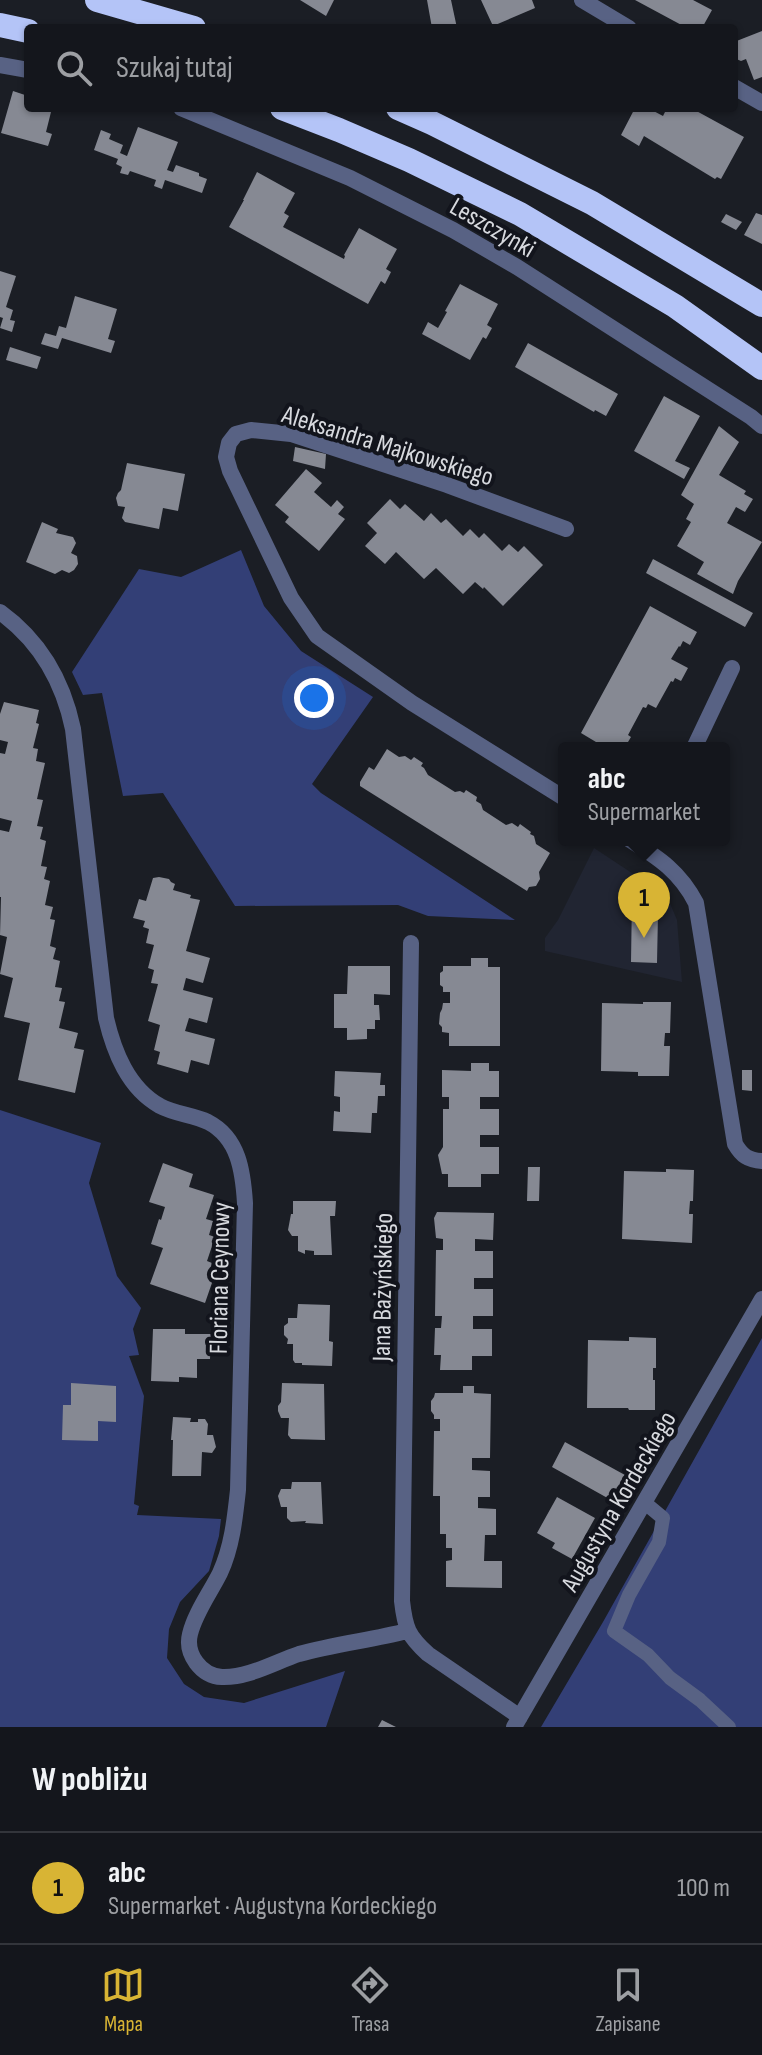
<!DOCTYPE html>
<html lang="pl">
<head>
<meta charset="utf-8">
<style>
  :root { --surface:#14161c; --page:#1d1f25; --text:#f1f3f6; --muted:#9d9fa3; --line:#33353b; --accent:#d8b434 }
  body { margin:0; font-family:"Sofia Sans Condensed",sans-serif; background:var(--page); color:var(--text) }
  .you { position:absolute; left:314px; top:698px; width:28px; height:28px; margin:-20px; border:6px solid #fff; border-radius:50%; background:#1a73e8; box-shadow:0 0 0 12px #1a73e833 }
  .badge { display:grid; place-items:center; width:52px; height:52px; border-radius:50%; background:var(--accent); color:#111; font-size:26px; font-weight:700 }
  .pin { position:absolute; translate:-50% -66px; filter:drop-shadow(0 2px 4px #0008) }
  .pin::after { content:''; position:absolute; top:42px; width:28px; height:24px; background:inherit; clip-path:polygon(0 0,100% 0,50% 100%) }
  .popup { position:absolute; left:558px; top:742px; width:172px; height:104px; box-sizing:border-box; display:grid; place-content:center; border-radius:8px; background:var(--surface); filter:drop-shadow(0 2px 6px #0005); font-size:26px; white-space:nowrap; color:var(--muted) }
  .popup b { font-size:30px; color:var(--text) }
  .popup::after { content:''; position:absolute; left:50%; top:100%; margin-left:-16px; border:16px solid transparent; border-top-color:var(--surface) }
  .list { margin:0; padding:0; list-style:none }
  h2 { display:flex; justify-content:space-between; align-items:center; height:104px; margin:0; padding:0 32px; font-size:34px }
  h2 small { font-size:26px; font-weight:400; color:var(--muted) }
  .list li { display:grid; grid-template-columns:52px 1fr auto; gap:24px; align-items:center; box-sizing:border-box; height:112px; padding:0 32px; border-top:2px solid var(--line) }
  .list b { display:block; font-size:30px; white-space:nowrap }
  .list p { margin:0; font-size:26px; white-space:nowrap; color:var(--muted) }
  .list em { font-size:26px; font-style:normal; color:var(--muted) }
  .icon { flex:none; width:44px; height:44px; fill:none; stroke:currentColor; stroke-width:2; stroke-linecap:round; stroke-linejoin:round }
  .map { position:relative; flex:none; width:762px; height:1727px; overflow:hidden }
  .search { position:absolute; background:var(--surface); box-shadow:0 2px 6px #0004; left:24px; right:24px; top:24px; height:88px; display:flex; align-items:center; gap:20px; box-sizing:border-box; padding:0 28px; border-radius:8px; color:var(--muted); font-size:30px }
  .sheet { height:216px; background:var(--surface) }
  nav { display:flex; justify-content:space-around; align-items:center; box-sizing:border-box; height:112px; border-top:2px solid var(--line); background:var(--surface); font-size:22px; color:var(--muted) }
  nav a { display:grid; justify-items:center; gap:4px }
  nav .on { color:var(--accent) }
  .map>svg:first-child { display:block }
  .built { fill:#212532 }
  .green { fill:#333f76 }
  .building { fill:#868993 }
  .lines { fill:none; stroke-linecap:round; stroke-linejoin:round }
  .lane { stroke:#586284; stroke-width:14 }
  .street { stroke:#586284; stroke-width:16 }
  .highway { stroke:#b4c4f7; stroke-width:24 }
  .labels { text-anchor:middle; stroke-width:8; stroke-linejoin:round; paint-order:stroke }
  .street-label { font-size:26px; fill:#d7d9de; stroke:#12141c }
</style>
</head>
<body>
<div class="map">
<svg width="762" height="1727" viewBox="0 0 762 1727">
  <rect width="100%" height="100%" fill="#1b1e25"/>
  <path class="built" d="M594 848 659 891 669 901 677 920 682 982 545 951V938L558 920Z"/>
  <path class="green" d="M241 550 264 606 301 651 373 697 312 784 321 793 515 920 428 916 398 905 235 906 163 793 123 796 102 693 83 695 72 672 139 569 181 577Z
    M0 1110 101 1143 89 1183 117 1276 141 1308 133 1329 139 1355 129 1356 144 1396 134 1504 139 1506 137 1515 221 1519 219 1536 209 1571 180 1602 169 1629 167 1658 184 1684 204 1697 244 1703 345 1671 326 1727H0Z
    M762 1338V1727H541L603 1622Z"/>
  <path class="building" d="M300 0H334L326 16Z
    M427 0H451L457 28H432Z
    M481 0H532L535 8 493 26Z
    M635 0H693L712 10 702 28H687Z
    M762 31V77L754 80 746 59 741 61 734 58V42Z
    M13 91 28 96V108H52L46 132 52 134 48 146 1 133Z
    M635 108H648L663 116 667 108H691L744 137 721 179 717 177 715 179 644 136 639 146 621 135Z
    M138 127 178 142 167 170 173 172 176 165 199 173V176L207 179 202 193 165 180 162 189 154 186 156 180 130 171 128 175 120 173 122 167 116 164 118 159 94 150 101 130 111 134 109 139 123 145 120 153 127 156Z
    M257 172 295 193 284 213 289 216 283 227 344 259 345 256 344 255 359 228 397 249 386 269 391 272 385 284 381 281 368 304 229 227 244 200H243Z
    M756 213 762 215V244L744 235Z
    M726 214 742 222 736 230 721 222Z
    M0 271 16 276 6 307 13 310 10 320 15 321 12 332 0 328 3 318 0 317Z
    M460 284 498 304 487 325 492 328 486 339 483 337 470 360 422 334 428 322 438 328 447 312 445 311Z
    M75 296 117 309 108 339 115 341 111 353 62 338 58 349 41 344 45 333 56 336 59 326 66 328Z
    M528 343 618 394 606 416 595 410 594 412 515 367Z
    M10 347 41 357 37 369 6 360Z
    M664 396 700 416 675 461 690 468 684 479 634 451Z
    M719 426 739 442 719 475 746 491 744 494 753 499 745 512 736 507 727 523 762 542 738 581 733 594 697 574 704 562 677 546 691 522 686 519 694 504 681 495Z
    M295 447 326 454 325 469 293 461Z
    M127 463 185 474 178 511 163 508 159 529 125 522 122 518 125 507 118 506 116 498 118 493 121 490Z
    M306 469 322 483 314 492 331 507 337 500 344 507 338 514 345 519 319 551 285 522 289 517 275 505Z
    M390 499 400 509 405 504 424 521 431 513 441 523 446 519 463 536 470 529 479 538 484 533 502 551 509 544 518 552 524 546 543 565 503 606 484 587 483 589 475 582 463 594 436 568 424 579 396 552 385 564 365 546 377 533 367 523Z
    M42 522 58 529 56 533 73 537 76 543 71 553 77 556 78 564 74 570 69 573 62 570 55 574 26 562Z
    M653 559 753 613 745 627 646 573Z
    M650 606 697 632 690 645 683 641 680 647 679 646 671 659 688 668 681 681 675 678 673 682 671 681 656 708 648 704 646 708 643 707 628 735 631 737 628 742 638 748H592L596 742 581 733Z
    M4 702 39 710 36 723 39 724 33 748 38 749 36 761 45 763 37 799 43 800 37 826 43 827 40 839 46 841 41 866 47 867 44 879 50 881 45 905 53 907 50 919 55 920 50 946 56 948 53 959 60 961 55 987 62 988 59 1001 65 1002 59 1028 78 1033 74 1048 84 1050 75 1093 18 1080 30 1023 4 1017 13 978 0 974 7 937 0 935 1 897H0V830L9 832 12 821 0 818V753L5 754 8 742 0 740V714Z
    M387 749 399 757 405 756 411 760 414 757 423 763 421 766 424 768 428 775 455 792 460 791 464 793 466 790 477 797 476 801 481 804 483 810 506 825 512 823 518 827 520 824 531 832 530 834 534 836 536 844 550 853 539 872 540 879 536 886 529 887 527 891 360 786V782L369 767 374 770Z
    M159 877 169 879 171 882 175 884 173 890 191 895 190 898 200 900 186 951 210 958 203 983 186 978 183 990 213 998 207 1023 189 1018 185 1031 215 1039 209 1065 191 1060 188 1073 157 1064 160 1052 154 1050 160 1025 148 1021 158 984 151 983 154 970 148 968 154 945 146 943 149 929 143 927 145 921 133 918 139 899 146 901 153 878Z
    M632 898 654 899 660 903 665 904 664 915 658 914 657 963 631 962Z
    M471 958H488V967H500V1046H449V1033L442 1032V1027L439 1024 440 1013 442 1009 443 1003H450V992H443V987L440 985V973L443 971V966H471Z
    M348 966H390V995L374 994V1005H379L380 1020H375V1029H367V1039L347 1040V1028H334V994H347Z
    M643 1002H671L670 1033H665L664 1046H670L669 1076H638V1072L601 1071 602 1003 643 1004Z
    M471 1063H489V1071H499V1097H480V1109H499V1135H480V1147H499V1174H481V1187H448V1174H442L438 1155 443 1147V1109H449V1097H442V1070L471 1071Z
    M742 1070H752V1091L742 1090Z
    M335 1071 381 1073 380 1085H385V1096H378L377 1113H372L371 1133 333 1131 334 1111 340 1112V1097L334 1096Z
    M163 1163 193 1174 189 1187 214 1195 206 1219 213 1221 209 1235 215 1237 207 1261 212 1263 208 1275 214 1277 205 1303 150 1284 163 1248 151 1244 159 1219 161 1220 165 1207 149 1202Z
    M528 1167H540L539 1201H527Z
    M666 1169 694 1170 693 1201H690L689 1214H693L692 1243 622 1239 624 1171 666 1172Z
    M293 1201H336L335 1216H330L332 1255H314V1251L305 1250V1254L298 1251V1236H292L288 1230 291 1214H293Z
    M437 1212 494 1213 493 1240 475 1239V1251H493V1278H474V1289H493V1316H473V1329H492V1356H472V1370H440L441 1355H434L435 1328H441L442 1316H435L436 1250H443V1239L436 1238 434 1218Z
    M298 1304 330 1305 329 1341 333 1342 332 1366 302 1365V1363H295L293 1360V1344H287L288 1339 284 1335V1326L288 1323V1318H297Z
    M153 1329H185V1334H211L210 1359H197V1378L179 1377V1382L151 1381Z
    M629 1337 656 1338V1368H653V1380H655V1410H629L628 1408H587L588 1340 629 1341Z
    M71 1383 116 1386V1422L98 1421V1441L62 1440 63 1405H71Z
    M282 1383 324 1384 325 1440 291 1439 288 1435 289 1418H281L278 1411V1406L281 1402Z
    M463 1386H474V1393L491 1394 490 1458H472V1470L490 1471V1497H478V1508L496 1509V1535H485L484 1561H502V1588L446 1587V1561L452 1560V1548H446V1534H440V1496H433L434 1431H440V1419H434V1415L431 1411V1401L434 1397 435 1393H463Z
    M173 1417 191 1418 190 1422H198V1419H205L208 1424 207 1435H213L216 1447 212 1453 202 1452 201 1476H172L173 1440H171Z
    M565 1442 634 1480 620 1505 552 1467Z
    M292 1482H321L323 1524 305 1523 306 1521 291 1522 287 1518V1507H281L278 1496 281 1489H291Z
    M557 1497 595 1518 572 1559 552 1548 555 1543 537 1533Z
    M382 1720 396 1727H378Z"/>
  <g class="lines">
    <path class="lane" d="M645 1503 663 1518 659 1542 629 1595 614 1631 648 1655 670 1678 700 1700 729 1727"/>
    <path class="street" d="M582 0 629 28
      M0 65 28 70
      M734 87 762 103
      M181 108 350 178 453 230 517 267 751 417 762 426
      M0 612C40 641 63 681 73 729L106 1018C114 1052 128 1088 160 1106 175 1114 193 1115 208 1122 239 1138 243 1172 245 1203L238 1490C235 1518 232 1547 220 1573 210 1593 195 1613 190 1634 185 1654 201 1676 222 1677 248 1678 275 1662 299 1654 334 1644 372 1640 407 1631
      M694 748 732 668
      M564 798 412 703 317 636 291 598 230 471 226 457 229 443 236 434 251 430 291 434 447 485 566 529
      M630 840C659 858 680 872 696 903L735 1144C742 1156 748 1160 762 1161
      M411 943 402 1601C405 1628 408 1636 428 1654L520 1717
      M514 1727 762 1299"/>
    <path class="highway" d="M97 0 194 28
      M0 25 28 31
      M282 108 339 130 409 160 520 214 675 306 762 368
      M398 108 432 123 592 203 762 305"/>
  </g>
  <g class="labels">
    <g class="street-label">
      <text transform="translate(493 227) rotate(30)" y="9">Leszczynki</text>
      <text transform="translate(388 445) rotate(17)" y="9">Aleksandra Majkowskiego</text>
      <text transform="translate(219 1278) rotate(-89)" y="9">Floriana Ceynowy</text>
      <text transform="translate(382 1287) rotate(-89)" y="9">Jana Bażyńskiego</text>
      <text transform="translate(618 1501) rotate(-60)" y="9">Augustyna Kordeckiego</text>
    </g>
  </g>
</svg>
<div class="you"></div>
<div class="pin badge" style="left:644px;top:938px">1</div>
<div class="popup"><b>abc</b>Supermarket</div>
<div class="search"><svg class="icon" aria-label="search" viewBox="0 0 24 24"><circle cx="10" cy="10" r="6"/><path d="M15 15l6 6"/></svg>Szukaj tutaj</div>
</div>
<section class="sheet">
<h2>W pobliżu<small></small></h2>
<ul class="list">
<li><span class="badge">1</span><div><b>abc</b><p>Supermarket · Augustyna Kordeckiego</p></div><em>100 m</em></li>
</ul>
</section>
<nav>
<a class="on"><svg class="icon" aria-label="map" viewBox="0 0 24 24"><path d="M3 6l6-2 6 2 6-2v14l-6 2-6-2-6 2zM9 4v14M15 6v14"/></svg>Mapa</a>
<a><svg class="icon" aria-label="directions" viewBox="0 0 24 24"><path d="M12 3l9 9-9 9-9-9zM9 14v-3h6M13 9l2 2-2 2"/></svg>Trasa</a>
<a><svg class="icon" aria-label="saved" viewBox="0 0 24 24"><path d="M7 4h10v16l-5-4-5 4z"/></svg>Zapisane</a>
</nav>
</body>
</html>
